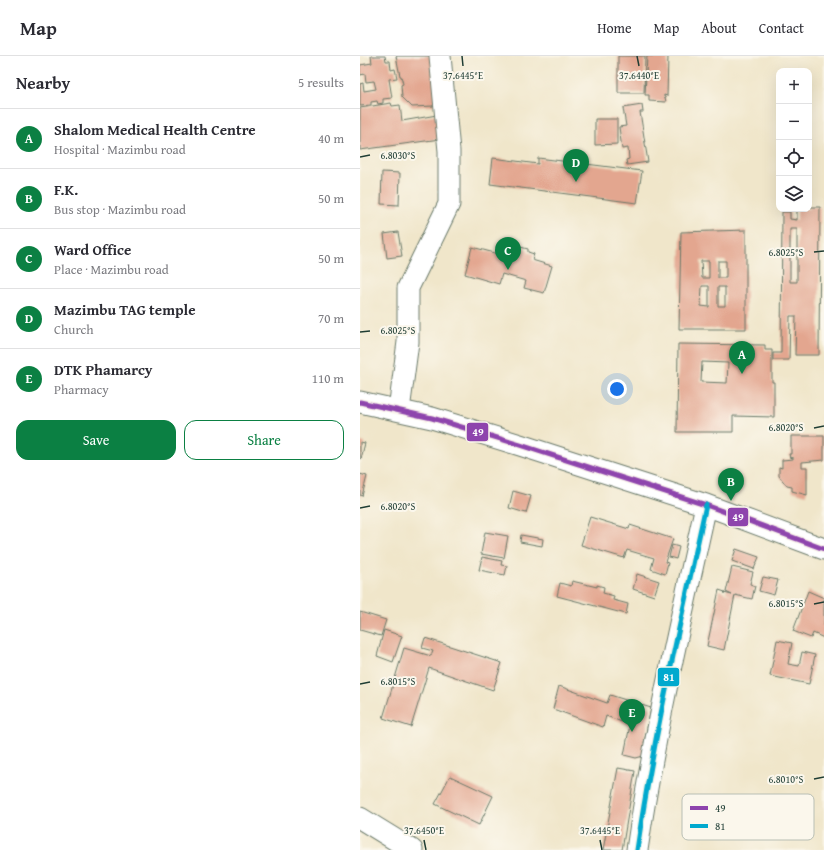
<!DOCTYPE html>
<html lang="en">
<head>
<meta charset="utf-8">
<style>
  :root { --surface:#fff; --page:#f2f2f3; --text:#2b2b33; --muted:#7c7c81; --line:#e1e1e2; --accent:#0b8043 }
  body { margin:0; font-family:"Gentium Book Plus",serif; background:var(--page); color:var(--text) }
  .controls { position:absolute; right:12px; top:12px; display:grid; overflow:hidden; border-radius:8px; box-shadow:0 4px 16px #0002 }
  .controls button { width:36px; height:36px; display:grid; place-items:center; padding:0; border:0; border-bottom:1px solid var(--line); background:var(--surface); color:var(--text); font:20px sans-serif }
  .you { position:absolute; left:257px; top:333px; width:14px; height:14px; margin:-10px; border:3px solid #fff; border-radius:50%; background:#1a73e8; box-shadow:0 0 0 6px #1a73e833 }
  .badge { display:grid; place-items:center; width:26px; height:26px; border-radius:50%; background:var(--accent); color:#fff; font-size:13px; font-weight:700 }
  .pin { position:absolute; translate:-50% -33px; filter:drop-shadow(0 1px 2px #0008) }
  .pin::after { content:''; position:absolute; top:21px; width:14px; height:12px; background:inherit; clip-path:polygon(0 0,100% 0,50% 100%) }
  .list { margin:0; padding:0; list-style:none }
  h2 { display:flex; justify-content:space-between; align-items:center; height:52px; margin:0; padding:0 16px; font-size:17px }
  h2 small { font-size:13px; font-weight:400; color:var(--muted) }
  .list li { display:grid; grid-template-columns:26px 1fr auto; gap:12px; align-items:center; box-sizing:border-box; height:60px; padding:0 16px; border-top:1px solid var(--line) }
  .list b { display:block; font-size:15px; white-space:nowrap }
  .list p { margin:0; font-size:13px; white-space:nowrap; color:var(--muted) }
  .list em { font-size:13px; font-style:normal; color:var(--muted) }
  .actions { display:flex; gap:8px; padding:12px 16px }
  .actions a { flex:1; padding:9px 0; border:1px solid var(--accent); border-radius:12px; text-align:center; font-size:14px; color:var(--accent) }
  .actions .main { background:var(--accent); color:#fff }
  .icon { flex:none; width:22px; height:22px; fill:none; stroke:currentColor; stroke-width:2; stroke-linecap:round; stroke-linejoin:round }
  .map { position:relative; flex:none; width:464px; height:794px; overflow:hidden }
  header { display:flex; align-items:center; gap:24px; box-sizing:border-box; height:56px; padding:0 20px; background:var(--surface); border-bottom:1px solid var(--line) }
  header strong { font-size:19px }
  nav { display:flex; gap:22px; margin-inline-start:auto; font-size:14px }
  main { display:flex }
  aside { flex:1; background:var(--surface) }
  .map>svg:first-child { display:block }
  .building { fill:#e3a68f; fill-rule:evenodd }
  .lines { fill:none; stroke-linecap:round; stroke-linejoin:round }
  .minor-casing { stroke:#687868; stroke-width:23 }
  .minor { stroke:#fff; stroke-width:21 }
  .bus-1-casing { stroke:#fbf7ec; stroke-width:8 }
  .bus-2-casing { stroke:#fbf7ec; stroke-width:8 }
  .bus-1 { stroke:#8e44ad; stroke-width:5 }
  .bus-2 { stroke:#00a9ce; stroke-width:5 }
  .ticks { fill:none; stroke:#1f3d34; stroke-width:1.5 }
  .key { fill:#fbf7ec; stroke:#b9bfb5; stroke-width:1 }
  .key-label { font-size:11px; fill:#1f3d34 }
  .ticks-label { font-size:10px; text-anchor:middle; fill:#1f3d34; stroke:#fbf7ec; stroke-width:4; stroke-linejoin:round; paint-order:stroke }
  .line-badge { stroke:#fbf7ec; stroke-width:1.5 }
  .badge-label { font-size:11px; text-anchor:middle; font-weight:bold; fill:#fff }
</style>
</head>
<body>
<header>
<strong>Map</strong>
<nav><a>Home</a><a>Map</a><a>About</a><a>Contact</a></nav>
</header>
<main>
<aside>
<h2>Nearby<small>5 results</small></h2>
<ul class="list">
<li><span class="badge">A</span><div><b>Shalom Medical Health Centre</b><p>Hospital · Mazimbu road</p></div><em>40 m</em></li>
<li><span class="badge">B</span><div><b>F.K.</b><p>Bus stop · Mazimbu road</p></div><em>50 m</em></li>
<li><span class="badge">C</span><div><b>Ward Office</b><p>Place · Mazimbu road</p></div><em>50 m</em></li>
<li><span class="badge">D</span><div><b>Mazimbu TAG temple</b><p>Church</p></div><em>70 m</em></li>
<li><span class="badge">E</span><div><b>DTK Phamarcy</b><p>Pharmacy</p></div><em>110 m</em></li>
</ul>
<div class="actions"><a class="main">Save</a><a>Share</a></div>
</aside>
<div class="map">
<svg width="464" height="794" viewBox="0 0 464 794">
  <rect width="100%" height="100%" fill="#fbf7ec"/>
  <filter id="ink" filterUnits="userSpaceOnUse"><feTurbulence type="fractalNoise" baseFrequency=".025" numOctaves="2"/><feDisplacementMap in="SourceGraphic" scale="8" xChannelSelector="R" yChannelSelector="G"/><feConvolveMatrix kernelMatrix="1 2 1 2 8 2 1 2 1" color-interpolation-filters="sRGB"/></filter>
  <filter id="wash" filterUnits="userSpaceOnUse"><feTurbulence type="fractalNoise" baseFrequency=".012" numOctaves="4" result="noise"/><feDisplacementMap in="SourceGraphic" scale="16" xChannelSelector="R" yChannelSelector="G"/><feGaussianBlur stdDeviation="0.9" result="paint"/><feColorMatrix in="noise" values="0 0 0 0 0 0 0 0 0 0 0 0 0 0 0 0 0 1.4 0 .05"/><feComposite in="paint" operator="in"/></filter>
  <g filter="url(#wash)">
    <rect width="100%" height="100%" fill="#f0e6ca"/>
    <g id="blocks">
      <path class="building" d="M11 0H25L26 5H30L31 14 35 13 37 22 29 23 32 42 23 43V47L18 48 17 45 11 46V49L0 50V28L3 27 4 35 16 33 14 25 6 26 5 18 0 19V9L12 7Z
        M36 0H72L76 44 73 50 52 51 42 41 41 29 43 28 41 20H40Z
        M258 0H285L284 37H258Z
        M287 0H308L307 40 304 39V41H305L306 46 289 45V39H285Z
        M31 47 32 50 40 49 42 65 77 59 80 83 0 94V52Z
        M282 49 283 56H280L288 106 267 109 266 104 269 103 268 92 262 93 259 71 266 70 263 52Z
        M235 63H257V88L235 89Z
        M133 102 178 108V102L282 115 277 147 130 128Z
        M22 116 40 117 39 149 21 148Z
        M449 151H460L459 299H435L436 260H430L429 304H413V297H421L422 156H430V163L437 164V153H449ZM430 173H437V226H430Z
        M386 174V273H319L321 176ZM341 205H349V222H342ZM358 205H366V222H358ZM342 230H349V251L341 250ZM358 231H365V250H358Z
        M38 176 42 200 27 202 24 178Z
        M149 188 168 193V196L174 198 172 204 192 210 184 237 164 232 166 225 142 218 139 228 105 218 112 191 146 200Z
        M318 288 405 289V294H412V326H414V361L373 360V376H317ZM342 306 368 307 367 327 341 326Z
        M431 380H464V404L442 406V411H447V439L432 435V431L427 430 419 420V411L422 412V404L433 403V401L430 402 429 398H431Z
        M0 386 5 387 1 403H0Z
        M0 418 7 420 2 440 0 439Z
        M153 435 171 440 166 457 149 452Z
        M230 461 269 473 270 469 313 483 305 506 308 507 305 518 291 513 294 502 267 494 264 502 221 489Z
        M125 476 148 480 144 502 121 498Z
        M161 479 183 483 182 490 160 486Z
        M312 489 319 491 316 503 309 501Z
        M376 493 399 501 394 513 372 505Z
        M122 501 142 505 141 509 147 510 145 519 119 514Z
        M372 511 393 516 390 528 395 530 392 543 375 539 364 594 347 590 359 534 365 536 364 537 372 539 366 536Z
        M277 518 299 525 294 540 273 533Z
        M403 521 418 524 414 539 399 535Z
        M212 525 237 531V529L244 531 243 537 254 540 253 544 268 548 266 558 197 540 200 527 211 530Z
        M448 535 464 542V582L453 577 451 582 433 575Z
        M0 556 26 564 21 580 0 574Z
        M24 574 42 580 33 606 17 600Z
        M65 582 142 607 133 634 69 612 51 671 23 662 44 592 71 600 73 595 62 592Z
        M417 584 432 587 428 608 439 610 442 596 455 599 449 628 410 620Z
        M199 630 247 647 250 639 291 652 284 687H289L287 699 276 702 264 699 270 669 246 660 243 671 193 653Z
        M258 712 275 715 262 794H243Z
        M90 720 133 740 119 769 75 748Z"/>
    </g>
  </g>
  <g filter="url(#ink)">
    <use href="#blocks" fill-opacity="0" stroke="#687868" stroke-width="1"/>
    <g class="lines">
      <g class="minor-casing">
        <path id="minor" d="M0 346 72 362 160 389 346 449 464 493
          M39 354 48 286V232L89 148V95L80 0
          M0 762 52 794
          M277 794C294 678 321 564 346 449"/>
      </g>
      <use href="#minor" class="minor"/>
      <g class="bus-1-casing">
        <path id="bus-1" d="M0 346 72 362 160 389 346 449 464 493"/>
      </g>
      <g class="bus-2-casing">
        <path id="bus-2" d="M277 794C294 678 321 564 346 449"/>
      </g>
      <use href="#bus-1" class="bus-1"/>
      <use href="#bus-2" class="bus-2"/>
    </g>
  </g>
  <path class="ticks" d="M102 0 103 10M277 0 279 10M0 101 10 99M454 196 464 195M0 276 10 275M454 372 464 370M0 452 10 450M454 548 464 546M0 628 10 626M454 723 464 721M64 784 66 794M240 784 242 794"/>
  <rect x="322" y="738" width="132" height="46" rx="6" class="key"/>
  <rect x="330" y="750" width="18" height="4" fill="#8e44ad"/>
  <rect x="330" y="768" width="18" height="4" fill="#00a9ce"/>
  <g class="key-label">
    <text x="355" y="756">49</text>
    <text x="355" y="774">81</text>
  </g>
  <g class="ticks-label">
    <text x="103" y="23">37.6445°E</text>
    <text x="279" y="23">37.6440°E</text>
    <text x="38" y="103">6.8030°S</text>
    <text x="426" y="200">6.8025°S</text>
    <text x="38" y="278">6.8025°S</text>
    <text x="426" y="375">6.8020°S</text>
    <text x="38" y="454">6.8020°S</text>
    <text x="426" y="551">6.8015°S</text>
    <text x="38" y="629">6.8015°S</text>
    <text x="426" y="727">6.8010°S</text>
    <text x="64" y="778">37.6450°E</text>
    <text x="240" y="778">37.6445°E</text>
  </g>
  <g class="line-badge">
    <rect x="106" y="366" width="23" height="20" rx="4" fill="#8e44ad"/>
    <rect x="367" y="451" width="22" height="20" rx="4" fill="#8e44ad"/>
    <rect x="297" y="611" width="23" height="20" rx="4" fill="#00a9ce"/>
  </g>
  <g class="badge-label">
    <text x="118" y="380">49</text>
    <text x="378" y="465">49</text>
    <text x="309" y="625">81</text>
  </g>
</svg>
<div class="controls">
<button>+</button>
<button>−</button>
<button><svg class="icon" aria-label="locate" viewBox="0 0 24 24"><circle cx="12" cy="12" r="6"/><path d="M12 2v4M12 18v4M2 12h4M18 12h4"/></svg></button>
<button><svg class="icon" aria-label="layers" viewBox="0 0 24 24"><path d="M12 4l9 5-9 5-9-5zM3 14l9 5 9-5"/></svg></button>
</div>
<div class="you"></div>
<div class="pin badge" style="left:382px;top:318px">A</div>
<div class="pin badge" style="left:371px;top:445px">B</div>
<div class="pin badge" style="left:148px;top:214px">C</div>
<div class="pin badge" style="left:216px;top:126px">D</div>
<div class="pin badge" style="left:272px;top:676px">E</div>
</div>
</main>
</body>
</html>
